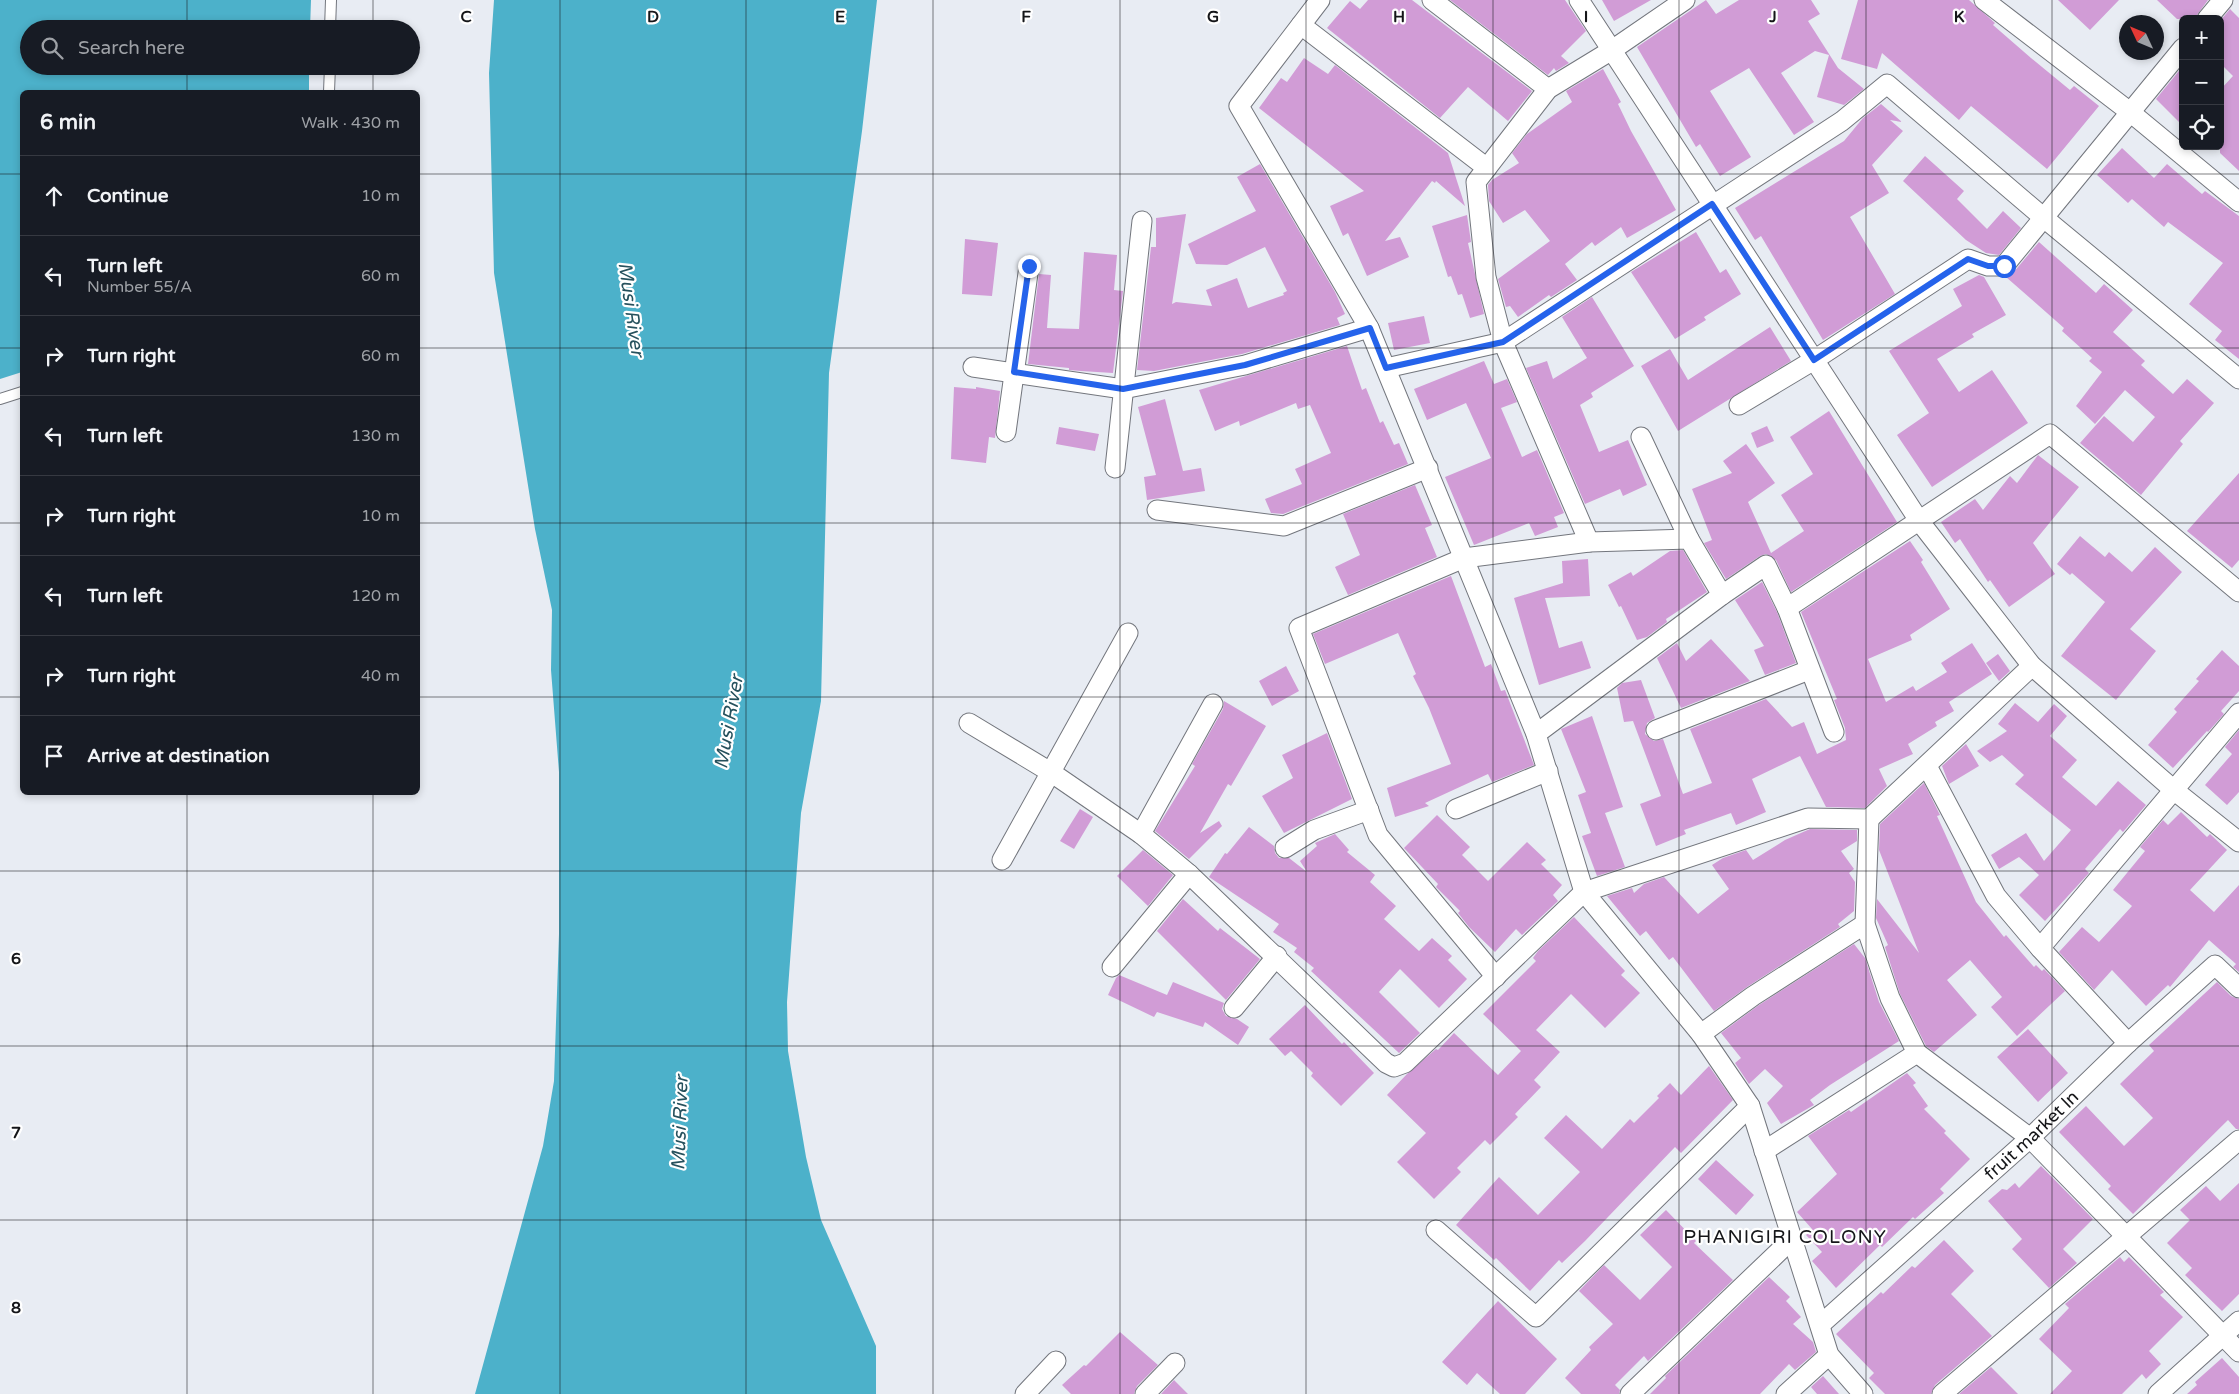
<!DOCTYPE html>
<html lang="en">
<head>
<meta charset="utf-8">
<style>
  :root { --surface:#171b24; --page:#242831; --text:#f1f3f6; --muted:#9ea1a6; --line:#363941 }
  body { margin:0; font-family:"Varela Round",sans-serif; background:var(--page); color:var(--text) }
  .controls { position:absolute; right:15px; top:15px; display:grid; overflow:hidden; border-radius:8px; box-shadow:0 2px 8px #0003 }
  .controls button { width:45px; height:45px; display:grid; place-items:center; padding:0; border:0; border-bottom:1px solid var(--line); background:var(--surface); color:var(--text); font:25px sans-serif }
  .compass { position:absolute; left:2119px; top:15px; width:45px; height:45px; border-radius:50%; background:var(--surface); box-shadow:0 2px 8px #0003; rotate:314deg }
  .stop { position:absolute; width:15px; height:15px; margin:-11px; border:4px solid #2563eb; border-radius:50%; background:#fff }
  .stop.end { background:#2563eb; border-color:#fff; box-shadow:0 1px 5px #0008 }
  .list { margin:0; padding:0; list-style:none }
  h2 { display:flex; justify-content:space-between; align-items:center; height:65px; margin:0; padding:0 20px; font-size:21px }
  h2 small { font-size:16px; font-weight:400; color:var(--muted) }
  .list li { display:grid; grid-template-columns:32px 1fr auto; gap:15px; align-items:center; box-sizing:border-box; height:80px; padding:0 20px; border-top:1px solid var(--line) }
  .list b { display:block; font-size:19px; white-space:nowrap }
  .list p { margin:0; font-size:16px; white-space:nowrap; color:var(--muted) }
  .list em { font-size:16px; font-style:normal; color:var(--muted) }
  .icon { flex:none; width:28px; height:28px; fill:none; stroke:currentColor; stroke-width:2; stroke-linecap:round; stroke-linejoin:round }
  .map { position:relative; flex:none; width:2239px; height:1394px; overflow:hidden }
  .search { position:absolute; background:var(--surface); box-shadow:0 2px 8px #0003; left:20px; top:20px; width:400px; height:55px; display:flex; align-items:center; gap:12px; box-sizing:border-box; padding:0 18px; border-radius:28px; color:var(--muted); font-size:19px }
  .panel { position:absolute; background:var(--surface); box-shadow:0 2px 8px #0003; left:20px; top:90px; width:400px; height:705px; border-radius:8px }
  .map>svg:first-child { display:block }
  .water { fill:#4cb1ca }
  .building { fill:#d19cd6 }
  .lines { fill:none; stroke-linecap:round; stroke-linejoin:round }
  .service-casing { stroke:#73767d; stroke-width:12 }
  .minor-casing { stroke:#73767d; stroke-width:21 }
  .service { stroke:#fff; stroke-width:10 }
  .minor { stroke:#fff; stroke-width:19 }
  .route { stroke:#2563eb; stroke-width:6 }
  .grid { fill:none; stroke:#151619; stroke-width:1; stroke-opacity:0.55 }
  .labels { text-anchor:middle; stroke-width:4.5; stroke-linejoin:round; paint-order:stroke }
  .street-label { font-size:18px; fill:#151619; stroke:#fff }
  .water-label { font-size:19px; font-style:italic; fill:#26515d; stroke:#fff }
  .neighbourhood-label { font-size:19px; letter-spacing:1px; fill:#151619; stroke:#fff }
  .grid-label { font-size:16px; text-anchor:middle; font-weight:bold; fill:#151619; stroke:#fff; stroke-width:4.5; stroke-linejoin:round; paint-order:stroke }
</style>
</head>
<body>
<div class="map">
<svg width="2239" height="1394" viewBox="0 0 2239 1394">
  <rect width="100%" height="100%" fill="#e8ecf3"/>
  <path class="water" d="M0 0H311L310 29H29V66H309V92H22V372L0 379Z
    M494 0H877L862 131 829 373 821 701 801 813 787 1002 788 1051 806 1157 821 1220 876 1346V1394H475L543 1146 554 1081 559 934V772L551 670 552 610 535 529 494 273 489 73Z"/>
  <path class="building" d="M1368 0H1412L1532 91 1508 121 1468 87 1440 118 1327 28 1350 1 1360 9Z
    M1450 0H1565L1586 31 1561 56 1569 63 1556 71 1554 68 1548 75Z
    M1602 0H1651L1614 21Z
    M1706 0 1716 14 1739 0H1811L1820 14 1808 21 1838 68 1864 89 1844 105 1817 97 1829 55 1815 51 1781 73 1814 122 1794 135 1749 68 1710 91 1751 157 1720 176 1700 144 1696 147 1637 47Z
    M1858 0H1969L1995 23 1993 25 2031 58 2070 90 2074 86 2099 106 2047 169 1971 106 1959 120 1882 53 1877 69 1841 59Z
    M2058 0H2119L2090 30Z
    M2157 0H2208L2194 19H2177Z
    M2230 9 2239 18V171L2220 153V90L2233 76 2220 63V21Z
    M1304 58 1328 74 1335 65 1448 153 1465 206 1436 181 1435 183 1432 181 1385 241 1400 237 1409 257 1367 276 1348 233 1343 236 1330 206 1364 191 1259 108 1281 78 1287 82Z
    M2183 66V126L2156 99Z
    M1603 69 1621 102 1618 104 1631 131 1676 210 1627 238 1621 227 1595 246 1592 242 1565 264 1577 280 1551 297 1549 295 1518 317 1510 306 1506 307 1498 279 1550 241 1525 210 1503 223 1489 201 1488 185 1492 180 1519 163 1512 153 1527 134 1572 102 1566 91Z
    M1881 104 1902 122 1890 120 1903 131 1872 165 1889 193 1850 217 1895 294 1823 340 1761 236 1755 240 1735 208 1844 141 1863 118Z
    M2122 148 2154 178 2167 164 2202 194 2205 191 2239 216V359L2215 340 2222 331 2189 304 2223 263 2168 222 2164 227 2132 199 2128 203 2097 175Z
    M1925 156 1964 191 1957 199 1987 229 2003 211 2021 228 1999 255 1986 253 1966 240 1903 181Z
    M1260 164 1335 292 1345 314 1337 318 1340 325 1242 354 1154 371 1137 370 1151 247H1156V218L1186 214 1172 304 1176 302 1212 306 1206 290 1237 278 1248 308 1284 295 1283 293 1287 291 1265 247 1227 265 1196 264 1188 244 1256 211 1237 177Z
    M1467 215 1471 242 1468 243 1484 314 1470 318 1462 294 1458 295 1451 276 1448 277 1432 226Z
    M1696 232 1720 273 1726 269 1741 294 1704 317 1706 320 1675 339 1631 272Z
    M965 239 998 243 992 296 962 294Z
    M2039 242 2096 293 2104 284 2133 310 2113 332 2145 361 2141 365 2173 394 2187 379 2214 403 2180 441 2183 444 2141 495 2080 443 2104 416 2133 442 2155 417 2125 390 2095 424 2076 406 2102 372 2089 361 2092 358 2062 331 2064 328 2006 277 2013 273Z
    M1084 252 1117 255 1114 290 1123 291 1113 373 1081 371 1069 370V368L1028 364 1039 274 1051 275 1047 328 1079 329Z
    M1979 275 1984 277 2006 315 1972 334 1974 337 1937 359 1959 392 1992 370 2028 423 1932 487 1897 435 1929 413 1889 351 1962 306 1953 289Z
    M1592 297 1634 366 1591 393 1593 397 1580 405 1599 452 1628 440 1647 485 1623 496 1620 489 1585 504 1526 368 1547 361 1553 379 1587 358 1562 317Z
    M1424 316 1430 343 1394 350 1388 323Z
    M1770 327 1791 361 1678 431 1641 366 1670 349 1688 380Z
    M1347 346 1362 390 1366 388 1380 423 1383 421 1394 445 1399 443 1408 464 1283 514 1271 513 1265 499 1302 484 1295 469 1331 453 1310 405 1298 409 1296 403 1240 426 1239 421 1215 431 1199 390Z
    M1484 361 1494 384 1507 379 1517 402 1501 408 1522 457 1537 450 1564 513 1554 517 1558 527 1535 536 1529 523 1474 545 1445 477 1491 458 1466 403 1427 420 1414 389Z
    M954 387 976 389V387L1000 391 995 438 989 437 986 463 951 459Z
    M1165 399 1183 471 1201 468 1205 491 1147 500 1144 477 1156 475 1138 407Z
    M1829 411 1897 522 1791 592 1776 560 1766 554 1760 556 1726 579 1704 543 1712 540 1692 489 1732 473 1723 461 1746 444 1775 483 1748 502 1771 553 1804 531 1781 495 1813 474 1790 437Z
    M1767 426 1774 441 1757 448 1751 433Z
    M1059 427 1099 434 1095 451 1056 444Z
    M2038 455 2079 487 2033 543 2055 574 2009 607 1990 580 1988 582 1960 539 1955 543 1941 522 1975 499 1983 510 2010 476 2017 483Z
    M2239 473V560L2232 568 2187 531Z
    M1415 485 1432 525 1425 528 1437 557 1348 595 1335 567 1360 555 1343 514Z
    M2080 536 2105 557 2109 552 2132 572 2155 547 2182 572 2130 629 2156 651 2116 700 2061 656 2105 602 2072 573 2070 575 2057 564Z
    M1910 541 1923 560 1921 562 1950 609 1910 635 1912 640 1868 659 1886 702 1913 686 1916 691 1947 672 1941 663 1972 643 1992 674 1949 702 1954 711 1935 722 1937 726 1908 744 1913 754 1879 769 1887 786 1865 808 1826 807 1800 756 1752 779 1766 812 1736 825 1731 813 1684 830 1686 834 1656 846 1640 804 1661 796 1633 721 1624 722 1617 688 1622 683 1641 680 1655 718 1647 723 1645 734 1654 741 1663 739 1683 794 1712 783 1690 729 1766 699 1792 727 1804 722 1817 754 1846 740 1845 728 1834 700 1837 699 1801 612Z
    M1683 550 1707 592 1666 619 1667 622 1647 637 1637 640 1621 606 1619 607 1608 585 1631 572 1633 576 1670 551Z
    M1588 559 1590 596 1545 598 1559 648 1582 641 1591 668 1539 685 1514 598 1563 583 1562 561Z
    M1451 576 1485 667 1491 664 1501 691 1505 690 1534 765 1492 782 1488 774 1425 803 1429 806 1395 817 1387 788 1451 764 1429 708 1413 676 1416 674 1398 633 1325 664 1313 634Z
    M1762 582 1777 612 1796 663 1765 675 1754 650 1764 646 1735 600Z
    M1711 639 1750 681 1681 708 1657 658 1677 643 1686 661Z
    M2222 650 2239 666V691L2221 711 2224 714 2208 732 2207 731 2173 768 2148 745 2177 712 2174 709 2199 681 2196 679Z
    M1998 654 2010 671 1999 681 1986 663Z
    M1286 666 1299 691 1272 706 1259 681Z
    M1224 701 1266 726 1231 786 1228 784 1200 833 1219 821 1222 826 1189 859 1155 831 1195 766 1192 764 1223 709Z
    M2015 703 2038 722 2054 704 2067 716 2050 736 2077 760 2062 777 2096 806 2118 781 2146 805 2123 832 2120 829 2085 869 2089 873 2045 921 2019 895 2039 875 2019 857 1999 869 1991 855 2026 833 2044 861 2071 830 2015 784 2024 775 2002 755 1990 762 1977 751 2007 731 1998 724Z
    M1592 716 1623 807 1605 813 1625 867 1597 876 1582 836 1591 833 1578 795 1586 792 1561 729Z
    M2239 730V792L2227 805 2205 785 2232 754 2225 747Z
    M1327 733 1352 799 1284 833 1262 796 1293 778 1282 755Z
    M1966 744 1979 766 1949 784 1942 766Z
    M1924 783 1940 815 1937 816 1976 902 2004 937 2006 935 2034 967 2036 965 2042 971 2044 969 2065 991 2017 1036 1991 1007 2002 997 1970 960 1947 980 1977 1015 1934 1052 1926 1046 1900 994 1885 947 1888 945 1876 918 1877 899 1919 953 1879 850 1880 824Z
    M1080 809 1093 817 1074 849 1060 841Z
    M2181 812 2207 837 2210 834 2227 850 2190 890 2214 912 2239 885V972L2233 967 2236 964 2209 940 2170 987 2168 985 2146 1006 2112 970 2094 990 2059 952 2082 927 2099 942 2132 906 2113 890 2145 851 2140 847 2163 820 2168 825Z
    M1437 815 1470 847 1462 855 1488 881 1527 842 1546 860 1541 864 1562 885 1553 895 1558 901 1522 935 1516 929 1495 952 1469 927 1458 913 1460 911 1436 887 1438 884 1404 848Z
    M1249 827 1274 846 1275 853 1279 858H1289L1307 872 1300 861 1317 846 1315 843 1335 834 1349 850 1347 852 1375 875 1370 882 1396 906 1384 919 1419 951 1432 938 1452 956 1448 960 1467 979 1439 1008 1400 969 1379 992 1420 1033 1399 1053 1311 971 1314 968 1294 952 1297 948 1273 932 1279 924 1209 877 1225 853 1227 854Z
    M1810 829 1857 830V841L1841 851 1854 869 1849 873 1855 882 1854 911 1838 924 1840 927 1747 987 1714 1011 1673 957 1669 960 1646 931 1640 936 1607 896 1632 888 1634 893 1644 884 1664 877 1698 914 1729 889 1712 865 1723 858 1746 850 1753 860 1785 840Z
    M1143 850 1173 875 1148 906 1117 876Z
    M1183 899 1218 931 1220 928 1260 959 1226 1000 1157 931Z
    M1574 917 1625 971 1621 975 1640 993 1605 1028 1571 994 1536 1030 1560 1052 1534 1080 1541 1087 1515 1114 1518 1117 1490 1145 1485 1140 1457 1168 1461 1172 1434 1199 1397 1162 1426 1133 1387 1095 1407 1074 1436 1049 1438 1050 1454 1033 1498 1075 1521 1051 1483 1014 1536 961 1533 958 1538 951Z
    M1854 944 1865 958 1879 1002 1899 1041 1830 1085 1810 1100 1814 1105 1781 1124 1767 1103 1783 1086 1765 1069 1749 1084 1735 1063 1741 1058 1721 1033 1759 1005Z
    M1119 975 1167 995 1173 982 1224 1003 1222 1009 1226 1016 1237 1019 1249 1027 1238 1045 1205 1022 1203 1027 1157 1012 1154 1017 1108 995 1116 978Z
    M2217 982 2231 996 2239 999V1129H2236L2228 1120 2133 1214 2108 1189 2111 1186 2059 1132 2086 1106 2124 1146 2153 1118 2120 1084 2154 1051 2149 1045Z
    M1305 1005 1342 1044 1344 1042 1374 1073 1341 1106 1311 1076 1313 1073 1291 1051 1285 1056 1269 1039Z
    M2028 1029 2068 1073 2038 1102 1997 1057Z
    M1709 1066 1733 1100 1681 1153 1675 1147 1585 1241 1562 1263 1559 1260 1530 1291 1496 1258 1494 1260 1456 1225 1499 1177 1538 1215 1580 1172 1544 1138 1566 1115 1602 1149 1630 1119 1634 1123 1659 1098 1657 1096 1670 1083 1681 1095Z
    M1907 1073 1916 1083 1913 1085 1928 1106 1924 1109 1946 1131 1944 1133 1970 1159 1940 1189 1944 1193 1915 1219 1913 1217 1882 1247 1880 1245 1836 1288 1812 1261 1822 1252 1806 1235 1812 1229 1797 1212 1837 1174 1808 1136 1849 1110 1851 1112Z
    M1716 1160 1754 1195 1736 1215 1698 1179Z
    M2041 1166 2093 1219 2063 1249 2077 1263 2049 1288 2012 1249 2022 1239 1988 1201 2002 1189 2007 1190 2015 1183 2019 1188Z
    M2239 1183V1294L2222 1311 2185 1275 2192 1268 2167 1243 2190 1220 2180 1210 2206 1186 2220 1201Z
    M1666 1210 1696 1241 1694 1243 1733 1280 1648 1361 1644 1356 1615 1385 1620 1390 1619 1394H1581L1565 1378 1591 1350 1589 1347 1613 1324 1579 1291 1604 1265 1640 1300 1672 1267 1640 1235Z
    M1944 1240 1974 1271 1951 1294 1992 1336 1935 1385 1931 1394H1885L1869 1378 1874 1373 1836 1334 1881 1292 1883 1294 1912 1266 1915 1268Z
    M2120 1257 2124 1262 2129 1257 2164 1292 2160 1295 2183 1317 2149 1351 2161 1364 2146 1379 2142 1374 2122 1394H2050L2072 1371 2039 1339 2069 1308 2065 1304Z
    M1769 1277 1790 1297 1786 1301 1801 1317 1793 1324 1813 1342 1816 1352 1795 1370 1789 1364 1760 1394H1650L1666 1378 1665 1376Z
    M1498 1301 1557 1359 1525 1394H1500L1477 1373 1467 1385 1442 1362Z
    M1120 1332 1158 1365 1137 1386 1134 1394H1071L1062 1385 1084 1365 1086 1366Z
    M2222 1358 2239 1377V1394H2187L2197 1385 2195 1382Z
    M1991 1367 2018 1394H1959Z
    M1823 1376 1839 1394H1817L1811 1387Z
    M1174 1380 1188 1394H1161Z"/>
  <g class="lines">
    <g class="service-casing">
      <path id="service" d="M330 29 331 0
        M329 92 330 66
        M0 399 22 392"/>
    </g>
    <g class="minor-casing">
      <g id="minor">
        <path d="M1320 0 1239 106 1369 328 1536 734 1584 892 1701 1034 1750 1106 1829 1355 1863 1394"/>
        <path d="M1432 0 1548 89"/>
        <path d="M1579 0 1920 522 2032 666 2175 791 2239 842"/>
        <path d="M1984 0 2130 112 2239 202"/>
        <path d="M2207 19 2223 0"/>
        <path d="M1301 25 1487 168"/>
        <path d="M973 367 1123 389 1245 365 1369 328"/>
        <path d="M1386 368 1503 342 1842 121 1887 84 2044 218 2239 379"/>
        <path d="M1739 405 1814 360 1968 259 1988 266H2004L2183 48"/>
        <path d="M1006 432 1029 266"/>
        <path d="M1641 437 1689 539"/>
        <path d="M1115 468 1142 221"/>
        <path d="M1157 510 1284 526 1428 468"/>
        <path d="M1589 542 1503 342 1486 277 1476 182 1548 89 1612 50 1685 0"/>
        <path d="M1787 608 1834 732"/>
        <path d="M969 723 1052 773 1141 834 1189 874 1386 1063 1394 1067 1405 1063 1584 892 1808 818 1869 819 2032 666"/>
        <path d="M1656 730 1809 670"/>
        <path d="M1536 734 1722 595 1766 565 1787 608 2050 434 2239 592"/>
        <path d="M1927 766 1996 896 2040 948 2128 1043"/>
        <path d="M1456 809 1548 771"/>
        <path d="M1869 819 1865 924 1890 998 1917 1053 2030 1138 2239 1352"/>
        <path d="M1141 834 1213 704"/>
        <path d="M1285 848 1314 830 1369 810"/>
        <path d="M1002 860 1128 633"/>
        <path d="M2040 948 2239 713"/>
        <path d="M1112 967 1189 874"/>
        <path d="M1496 977 1378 835 1299 628 1464 558 1589 542 1689 539 1722 595"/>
        <path d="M1234 1008 1277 956"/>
        <path d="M1701 1034 1753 996 1865 924"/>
        <path d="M1764 1151 1917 1053"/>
        <path d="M1436 1230 1536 1317 1750 1106"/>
        <path id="s1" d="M1820 1325 2030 1138 2128 1043 2215 965 2239 988"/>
        <path d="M1025 1394 1056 1361"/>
        <path d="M1145 1394 1175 1363"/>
        <path d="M1630 1394 1791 1240"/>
        <path d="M1786 1394 1829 1355"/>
        <path d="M1942 1394 2239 1140"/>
        <path d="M2158 1394 2239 1321"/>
      </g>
    </g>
    <use href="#service" class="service"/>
    <use href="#minor" class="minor"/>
  </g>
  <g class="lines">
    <path class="route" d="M1029 266 1014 372 1123 389 1245 365 1370 328 1386 368 1503 342 1712 204 1814 360 1968 259 1988 266H2004"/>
  </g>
  <path class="grid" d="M187 0V29M373 0V29M560 0V1394M746 0V1394M933 0V1394M1120 0V1394M1306 0V1394M1493 0V1394M1679 0V1394M1866 0V1394M2052 0V1394M187 66V92M373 66V92M0 174H22M418 174H2239M0 348H22M418 348H2239M0 523H22M418 523H2239M0 697H22M418 697H2239M187 792V1394M373 792V1394M0 871H2239M0 1046H2239M0 1220H2239"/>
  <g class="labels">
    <g class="street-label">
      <text dy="6" stroke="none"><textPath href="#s1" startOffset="284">fruit market ln</textPath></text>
    </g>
    <g class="water-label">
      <text transform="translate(632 309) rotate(82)" y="7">Musi River</text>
      <text transform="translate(728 722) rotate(-80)" y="7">Musi River</text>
      <text transform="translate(679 1123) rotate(-88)" y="7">Musi River</text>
    </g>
    <g class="neighbourhood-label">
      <text x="1785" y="1243">PHANIGIRI COLONY</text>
    </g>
  </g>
  <g class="grid-label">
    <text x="466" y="22">C</text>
    <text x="653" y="22">D</text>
    <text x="840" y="22">E</text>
    <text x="1026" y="22">F</text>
    <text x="1213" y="22">G</text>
    <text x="1399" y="22">H</text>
    <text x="1586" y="22">I</text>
    <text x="1773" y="22">J</text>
    <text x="1959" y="22">K</text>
    <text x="16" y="964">6</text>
    <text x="16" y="1138">7</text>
    <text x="16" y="1313">8</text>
  </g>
</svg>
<div class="controls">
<button>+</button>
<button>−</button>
<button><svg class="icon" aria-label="locate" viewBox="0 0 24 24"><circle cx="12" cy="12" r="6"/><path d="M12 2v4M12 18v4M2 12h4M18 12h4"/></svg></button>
</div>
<svg class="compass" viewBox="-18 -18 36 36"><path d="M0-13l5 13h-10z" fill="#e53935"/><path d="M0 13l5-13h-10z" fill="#9ea1a6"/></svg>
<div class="stop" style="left:2004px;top:266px"></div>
<div class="stop end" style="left:1029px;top:266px"></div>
<div class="search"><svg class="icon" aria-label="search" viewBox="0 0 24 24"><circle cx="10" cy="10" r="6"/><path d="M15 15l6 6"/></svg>Search here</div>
<section class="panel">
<h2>6 min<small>Walk · 430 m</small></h2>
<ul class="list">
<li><svg class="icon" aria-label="ahead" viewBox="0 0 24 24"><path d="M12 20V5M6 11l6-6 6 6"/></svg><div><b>Continue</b></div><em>10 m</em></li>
<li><svg class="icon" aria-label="left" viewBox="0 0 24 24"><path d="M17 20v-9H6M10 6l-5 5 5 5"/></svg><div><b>Turn left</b><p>Number 55/A</p></div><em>60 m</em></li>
<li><svg class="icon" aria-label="right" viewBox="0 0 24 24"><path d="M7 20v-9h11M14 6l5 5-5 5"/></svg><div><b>Turn right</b></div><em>60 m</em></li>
<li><svg class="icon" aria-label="left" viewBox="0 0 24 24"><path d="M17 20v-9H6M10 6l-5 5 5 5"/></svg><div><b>Turn left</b></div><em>130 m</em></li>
<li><svg class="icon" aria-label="right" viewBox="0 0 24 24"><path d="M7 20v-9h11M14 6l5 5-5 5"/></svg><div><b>Turn right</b></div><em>10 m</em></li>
<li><svg class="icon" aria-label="left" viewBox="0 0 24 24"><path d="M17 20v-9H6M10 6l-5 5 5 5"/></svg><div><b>Turn left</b></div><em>120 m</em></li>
<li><svg class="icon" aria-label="right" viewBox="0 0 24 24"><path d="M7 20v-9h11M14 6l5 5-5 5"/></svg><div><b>Turn right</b></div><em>40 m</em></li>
<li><svg class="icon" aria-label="arrive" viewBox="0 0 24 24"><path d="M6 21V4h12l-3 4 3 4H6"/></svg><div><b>Arrive at destination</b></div></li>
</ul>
</section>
</div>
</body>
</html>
